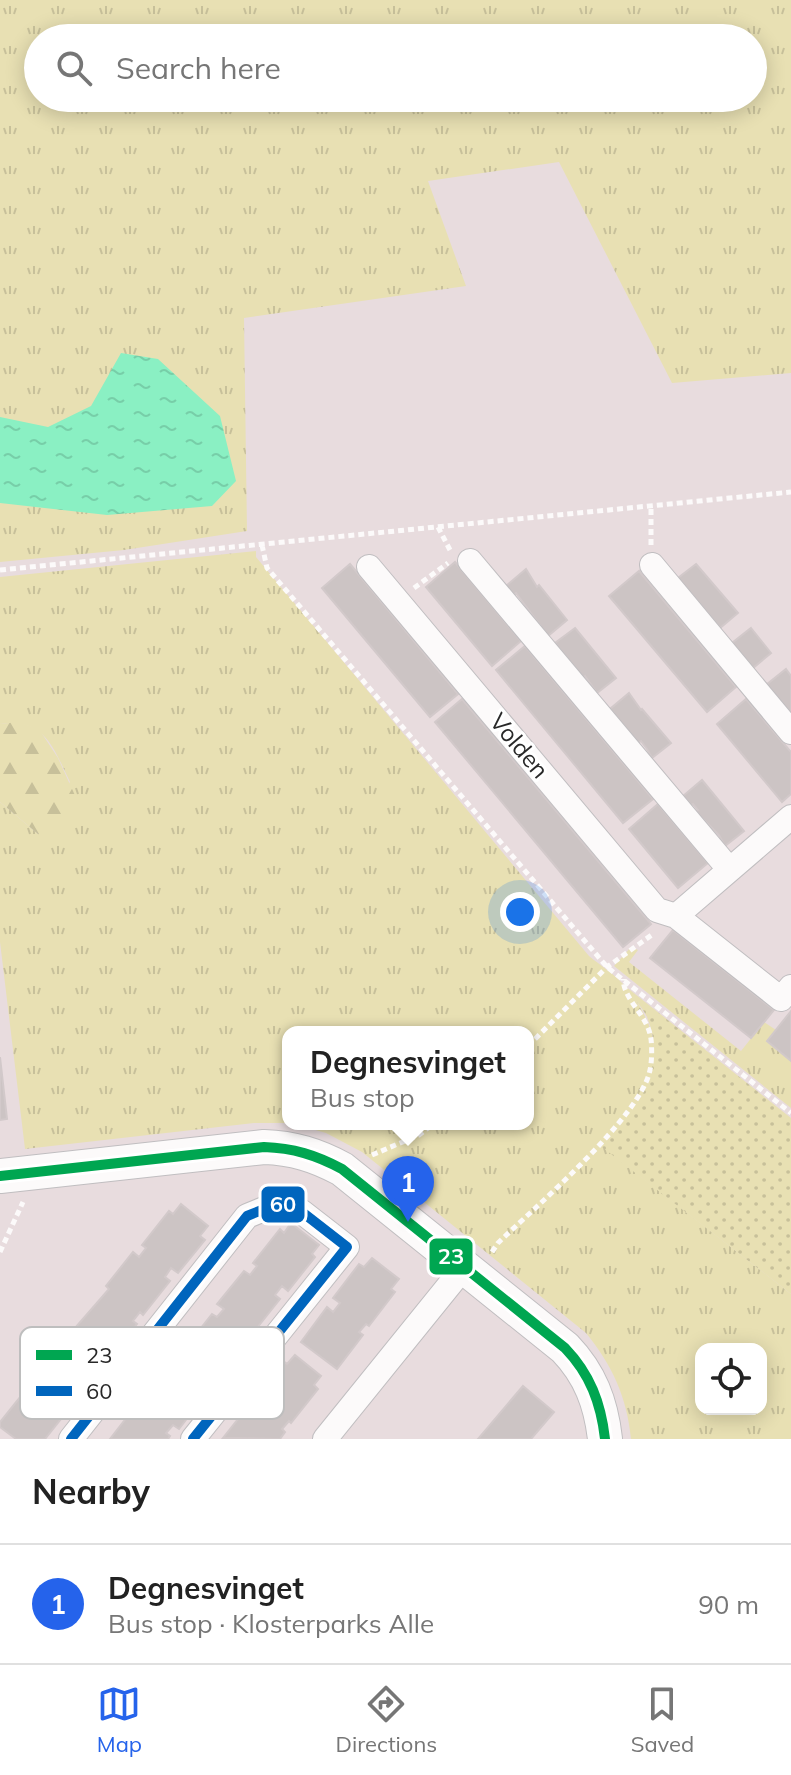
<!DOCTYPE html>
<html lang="en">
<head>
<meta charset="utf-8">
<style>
  :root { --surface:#fff; --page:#f2f2f2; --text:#222; --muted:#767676; --line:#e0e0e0; --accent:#2563eb }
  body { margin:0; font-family:Mulish,sans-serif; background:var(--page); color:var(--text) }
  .controls { position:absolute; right:24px; bottom:24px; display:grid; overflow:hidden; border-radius:16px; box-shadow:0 4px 20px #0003 }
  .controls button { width:72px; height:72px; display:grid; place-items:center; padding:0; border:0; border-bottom:2px solid var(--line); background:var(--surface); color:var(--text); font:40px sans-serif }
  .you { position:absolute; left:520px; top:912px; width:28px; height:28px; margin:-20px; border:6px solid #fff; border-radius:50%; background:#1a73e8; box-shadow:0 0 0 12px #1a73e833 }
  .badge { display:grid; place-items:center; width:52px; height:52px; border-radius:50%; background:var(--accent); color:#fff; font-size:26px; font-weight:700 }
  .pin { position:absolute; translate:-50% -66px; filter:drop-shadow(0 2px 4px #0008) }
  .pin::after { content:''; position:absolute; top:42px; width:28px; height:24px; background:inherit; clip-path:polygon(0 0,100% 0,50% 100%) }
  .popup { position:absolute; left:282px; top:1026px; width:252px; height:104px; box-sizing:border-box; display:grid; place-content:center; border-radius:16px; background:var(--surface); filter:drop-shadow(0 2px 6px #0005); font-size:26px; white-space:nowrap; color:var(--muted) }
  .popup b { font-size:30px; color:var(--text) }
  .popup::after { content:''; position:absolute; left:50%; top:100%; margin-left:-16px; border:16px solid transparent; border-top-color:var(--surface) }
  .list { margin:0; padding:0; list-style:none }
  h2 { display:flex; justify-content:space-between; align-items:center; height:104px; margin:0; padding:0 32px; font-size:34px }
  h2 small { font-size:26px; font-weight:400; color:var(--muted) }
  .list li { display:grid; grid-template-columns:52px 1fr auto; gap:24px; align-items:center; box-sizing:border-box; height:120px; padding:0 32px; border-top:2px solid var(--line) }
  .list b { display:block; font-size:30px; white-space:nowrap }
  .list p { margin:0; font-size:26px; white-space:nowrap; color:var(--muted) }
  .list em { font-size:26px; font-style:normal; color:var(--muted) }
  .icon { flex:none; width:44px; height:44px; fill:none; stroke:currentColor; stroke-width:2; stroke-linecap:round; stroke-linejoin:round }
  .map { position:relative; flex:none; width:791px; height:1439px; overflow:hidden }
  .search { position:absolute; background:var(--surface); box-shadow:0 4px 20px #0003; left:24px; right:24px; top:24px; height:88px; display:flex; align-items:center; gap:20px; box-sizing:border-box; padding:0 28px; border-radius:44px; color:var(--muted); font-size:30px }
  .sheet { height:224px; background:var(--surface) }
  nav { display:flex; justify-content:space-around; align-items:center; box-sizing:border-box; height:112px; border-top:2px solid var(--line); background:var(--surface); font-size:22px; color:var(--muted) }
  nav a { display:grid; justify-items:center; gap:4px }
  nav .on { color:var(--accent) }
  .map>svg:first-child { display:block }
  .grass { fill:url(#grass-tufts); fill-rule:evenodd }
  .forest { fill:url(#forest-firs) }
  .park { fill:url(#park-dots) }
  .water { fill:url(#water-ripples) }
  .building { fill:#ccc4c4; stroke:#d2c9ca; stroke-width:2 }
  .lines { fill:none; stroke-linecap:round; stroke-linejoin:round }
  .street-casing { stroke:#c0bec0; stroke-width:26 }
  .secondary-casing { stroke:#c0bec0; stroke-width:36 }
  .path { stroke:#fcfafa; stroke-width:5; stroke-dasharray:6 4; stroke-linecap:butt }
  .street { stroke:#fcfafa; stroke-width:24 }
  .secondary { stroke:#fcfafa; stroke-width:34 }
  .bus-1-casing { stroke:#fff; stroke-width:16 }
  .bus-2-casing { stroke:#fff; stroke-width:16 }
  .bus-1 { stroke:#00a651; stroke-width:10 }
  .bus-2 { stroke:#0065bd; stroke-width:10 }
  .labels { text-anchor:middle; stroke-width:6; stroke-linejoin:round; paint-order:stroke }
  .street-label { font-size:24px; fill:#282828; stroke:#fff }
  .key { fill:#fff; stroke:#bebebe; stroke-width:2 }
  .key-label { font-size:22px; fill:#282828 }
  .line-badge { stroke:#fff; stroke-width:3 }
  .badge-label { font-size:22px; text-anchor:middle; font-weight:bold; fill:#fff }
</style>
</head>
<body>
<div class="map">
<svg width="791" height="1439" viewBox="0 0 791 1439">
  <defs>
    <pattern id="grass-tufts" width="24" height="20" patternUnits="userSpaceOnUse" patternTransform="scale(2)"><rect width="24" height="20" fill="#e8e0b3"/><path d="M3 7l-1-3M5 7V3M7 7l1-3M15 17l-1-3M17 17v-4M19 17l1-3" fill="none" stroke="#c7c09a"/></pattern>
    <pattern id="forest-firs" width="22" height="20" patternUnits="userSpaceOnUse" patternTransform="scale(2)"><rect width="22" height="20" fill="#e8e0b3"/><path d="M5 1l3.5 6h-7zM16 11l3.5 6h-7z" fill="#c7c09a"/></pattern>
    <pattern id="park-dots" width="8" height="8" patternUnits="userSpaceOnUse" patternTransform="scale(2)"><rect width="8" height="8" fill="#e8e0b3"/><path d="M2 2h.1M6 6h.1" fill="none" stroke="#c7c09a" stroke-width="1.8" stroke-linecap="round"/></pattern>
    <pattern id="water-ripples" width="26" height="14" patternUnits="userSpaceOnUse" patternTransform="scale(2)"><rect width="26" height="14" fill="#8af0c3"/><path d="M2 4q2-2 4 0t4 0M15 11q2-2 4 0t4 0" fill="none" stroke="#77cea8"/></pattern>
  </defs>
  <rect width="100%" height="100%" fill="#e8dcde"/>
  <path class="grass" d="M0 0H791V373L672 383 559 162 428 181 466 286 244 318 247 531 124 550 0 562ZM38 38H753V98H38Z
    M256 551V557L589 956C600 965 614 974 623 984 677 1046 655 1093 603 1147L791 1294V1439H631C627 1397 612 1365 586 1333L362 1152 326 1133 294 1124H528V1032H288V1123H254L25 1149 0 942V802L38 834 70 782C53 747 45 718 0 724V577ZM701 1349H761V1409H701Z
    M631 947 638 950 629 962 741 1051 764 1022 776 1030 767 1041 791 1061V1108L614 966Z"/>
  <path class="forest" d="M18 722 39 729 58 758 78 802 62 833 38 834 0 802V724Z"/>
  <path class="park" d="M625 986 791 1118V1294L602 1147C637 1112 668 1067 647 1017 642 1006 631 997 625 986Z"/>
  <path class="water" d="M121 353 158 359 220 416 236 481 212 506 107 515 0 503V417L48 427 91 406Z"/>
  <path class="building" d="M455 562 521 641 492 666 426 587Z
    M350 564 458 694 430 717 322 588Z
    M696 564 738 613 720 628 678 578Z
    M526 569 537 587 539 585 567 620 548 636 516 593 514 595 506 586Z
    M639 571 736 687 707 712 609 596Z
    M575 628 616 678 597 693 585 676 583 678 555 643Z
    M751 628 771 653 753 668 732 643Z
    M525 646 653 799 623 823 496 670Z
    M786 669 791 676V715L766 685Z
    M629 693 641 710 642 709 671 743 652 758 647 749 641 741 638 743 610 709Z
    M462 699 651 924 623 947 435 722Z
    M746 699 791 752V794L782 802 717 724Z
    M702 780 744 831 725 846 719 835 696 812 698 810 693 804 691 805 683 796Z
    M658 804 708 863 678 888 629 829Z
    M673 930 774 1010 751 1038 650 958Z
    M791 1011V1061L767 1041Z
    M0 1057 7 1119 0 1120Z
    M181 1204 208 1226 200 1236 205 1240 178 1273 171 1268 165 1277 170 1281 143 1315 140 1312 133 1321 137 1324 110 1358 74 1329 109 1289 106 1286 133 1252 139 1257 146 1248 142 1245 169 1211 173 1214Z
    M291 1223 319 1245 312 1254 315 1257 288 1291 282 1286 275 1295 280 1299 253 1333 250 1330 244 1339 248 1342 221 1376 185 1348 212 1314 217 1317 224 1309 217 1304 244 1271 250 1275 257 1266 253 1263 280 1229 284 1233Z
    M372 1258 399 1279 391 1289 395 1292 369 1326 366 1324 359 1332 363 1335 337 1369 301 1342 327 1307 333 1312 340 1303 333 1298 359 1264 364 1267Z
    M69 1341 97 1363 89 1373 94 1376 66 1410 64 1409 57 1416 61 1419 45 1439H16L0 1427V1422L25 1391 30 1395 37 1386 30 1381 57 1347 62 1351Z
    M295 1355 321 1376 314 1385 318 1389 291 1423 289 1421 282 1429 285 1432 280 1439 223 1438 250 1404 255 1408 262 1400 255 1395 282 1360 287 1364Z
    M182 1361 209 1382 201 1392 205 1395 179 1429 173 1425 166 1433 170 1436 168 1439H110L134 1408 140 1412 147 1404 143 1401 169 1367 174 1370Z
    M523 1386 554 1412 531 1439H478Z"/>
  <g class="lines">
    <g class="street-casing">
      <path id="street" d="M470 561 729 869
        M652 565 791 732
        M369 567 657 910 676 916
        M791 817 676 916 781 999 791 987
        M71 1439 247 1216 279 1203 302 1212 347 1247 193 1439
        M325 1439 464 1267"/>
    </g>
    <g class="secondary-casing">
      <path id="secondary" d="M0 1176 264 1147C293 1148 316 1155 342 1169L565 1348C590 1374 601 1403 605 1439"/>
    </g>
    <path class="path" d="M438 527 450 550
      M262 545 267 568 607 967 791 1113
      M651 545V506
      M0 570 791 492
      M414 588 448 563
      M528 1046 607 967 653 934
      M372 1155 419 1135 433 1124
      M0 1252 23 1202
      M492 1252 498 1243C535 1207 641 1117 650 1070 652 1061 652 1048 651 1039 648 1015 624 1001 623 979
      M172 1346 213 1380"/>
    <use href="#street" class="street"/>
    <use href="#secondary" class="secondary"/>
    <g class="bus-1-casing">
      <path id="bus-1" d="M0 1176 264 1147C293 1148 316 1155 342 1169L565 1348C590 1374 601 1403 605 1439"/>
    </g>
    <g class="bus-2-casing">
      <path id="bus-2" d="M71 1439 247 1216 279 1203 302 1212 347 1247 193 1439"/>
    </g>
    <use href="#bus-1" class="bus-1"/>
    <use href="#bus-2" class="bus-2"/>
  </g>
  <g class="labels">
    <g class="street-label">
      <text transform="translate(519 746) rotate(50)" y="8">Volden</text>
    </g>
  </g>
  <rect x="20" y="1327" width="264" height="92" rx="12" class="key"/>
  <rect x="36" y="1350" width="36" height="10" fill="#00a651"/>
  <rect x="36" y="1386" width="36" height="10" fill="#0065bd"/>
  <g class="key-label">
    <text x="86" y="1363">23</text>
    <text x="86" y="1399">60</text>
  </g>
  <g class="line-badge">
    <rect x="260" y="1185" width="46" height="39" rx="8" fill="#0065bd"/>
    <rect x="428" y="1237" width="46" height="39" rx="8" fill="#00a651"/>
  </g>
  <g class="badge-label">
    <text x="283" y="1212">60</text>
    <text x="451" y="1264">23</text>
  </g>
</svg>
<div class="controls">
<button><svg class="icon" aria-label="locate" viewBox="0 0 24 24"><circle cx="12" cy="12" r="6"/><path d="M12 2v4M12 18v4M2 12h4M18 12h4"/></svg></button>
</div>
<div class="you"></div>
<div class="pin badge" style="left:408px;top:1222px">1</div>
<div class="popup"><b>Degnesvinget</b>Bus stop</div>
<div class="search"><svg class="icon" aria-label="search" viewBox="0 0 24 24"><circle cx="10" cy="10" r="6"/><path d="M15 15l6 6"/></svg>Search here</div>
</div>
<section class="sheet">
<h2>Nearby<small></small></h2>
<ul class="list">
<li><span class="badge">1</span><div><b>Degnesvinget</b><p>Bus stop · Klosterparks Alle</p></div><em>90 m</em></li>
</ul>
</section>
<nav>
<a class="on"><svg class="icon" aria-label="map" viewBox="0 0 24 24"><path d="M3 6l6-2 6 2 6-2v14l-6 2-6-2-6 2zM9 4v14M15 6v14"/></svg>Map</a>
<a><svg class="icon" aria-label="directions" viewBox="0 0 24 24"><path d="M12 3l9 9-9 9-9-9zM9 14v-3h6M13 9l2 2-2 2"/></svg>Directions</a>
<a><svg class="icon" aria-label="saved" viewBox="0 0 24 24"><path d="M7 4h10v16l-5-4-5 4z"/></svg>Saved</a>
</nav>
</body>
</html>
